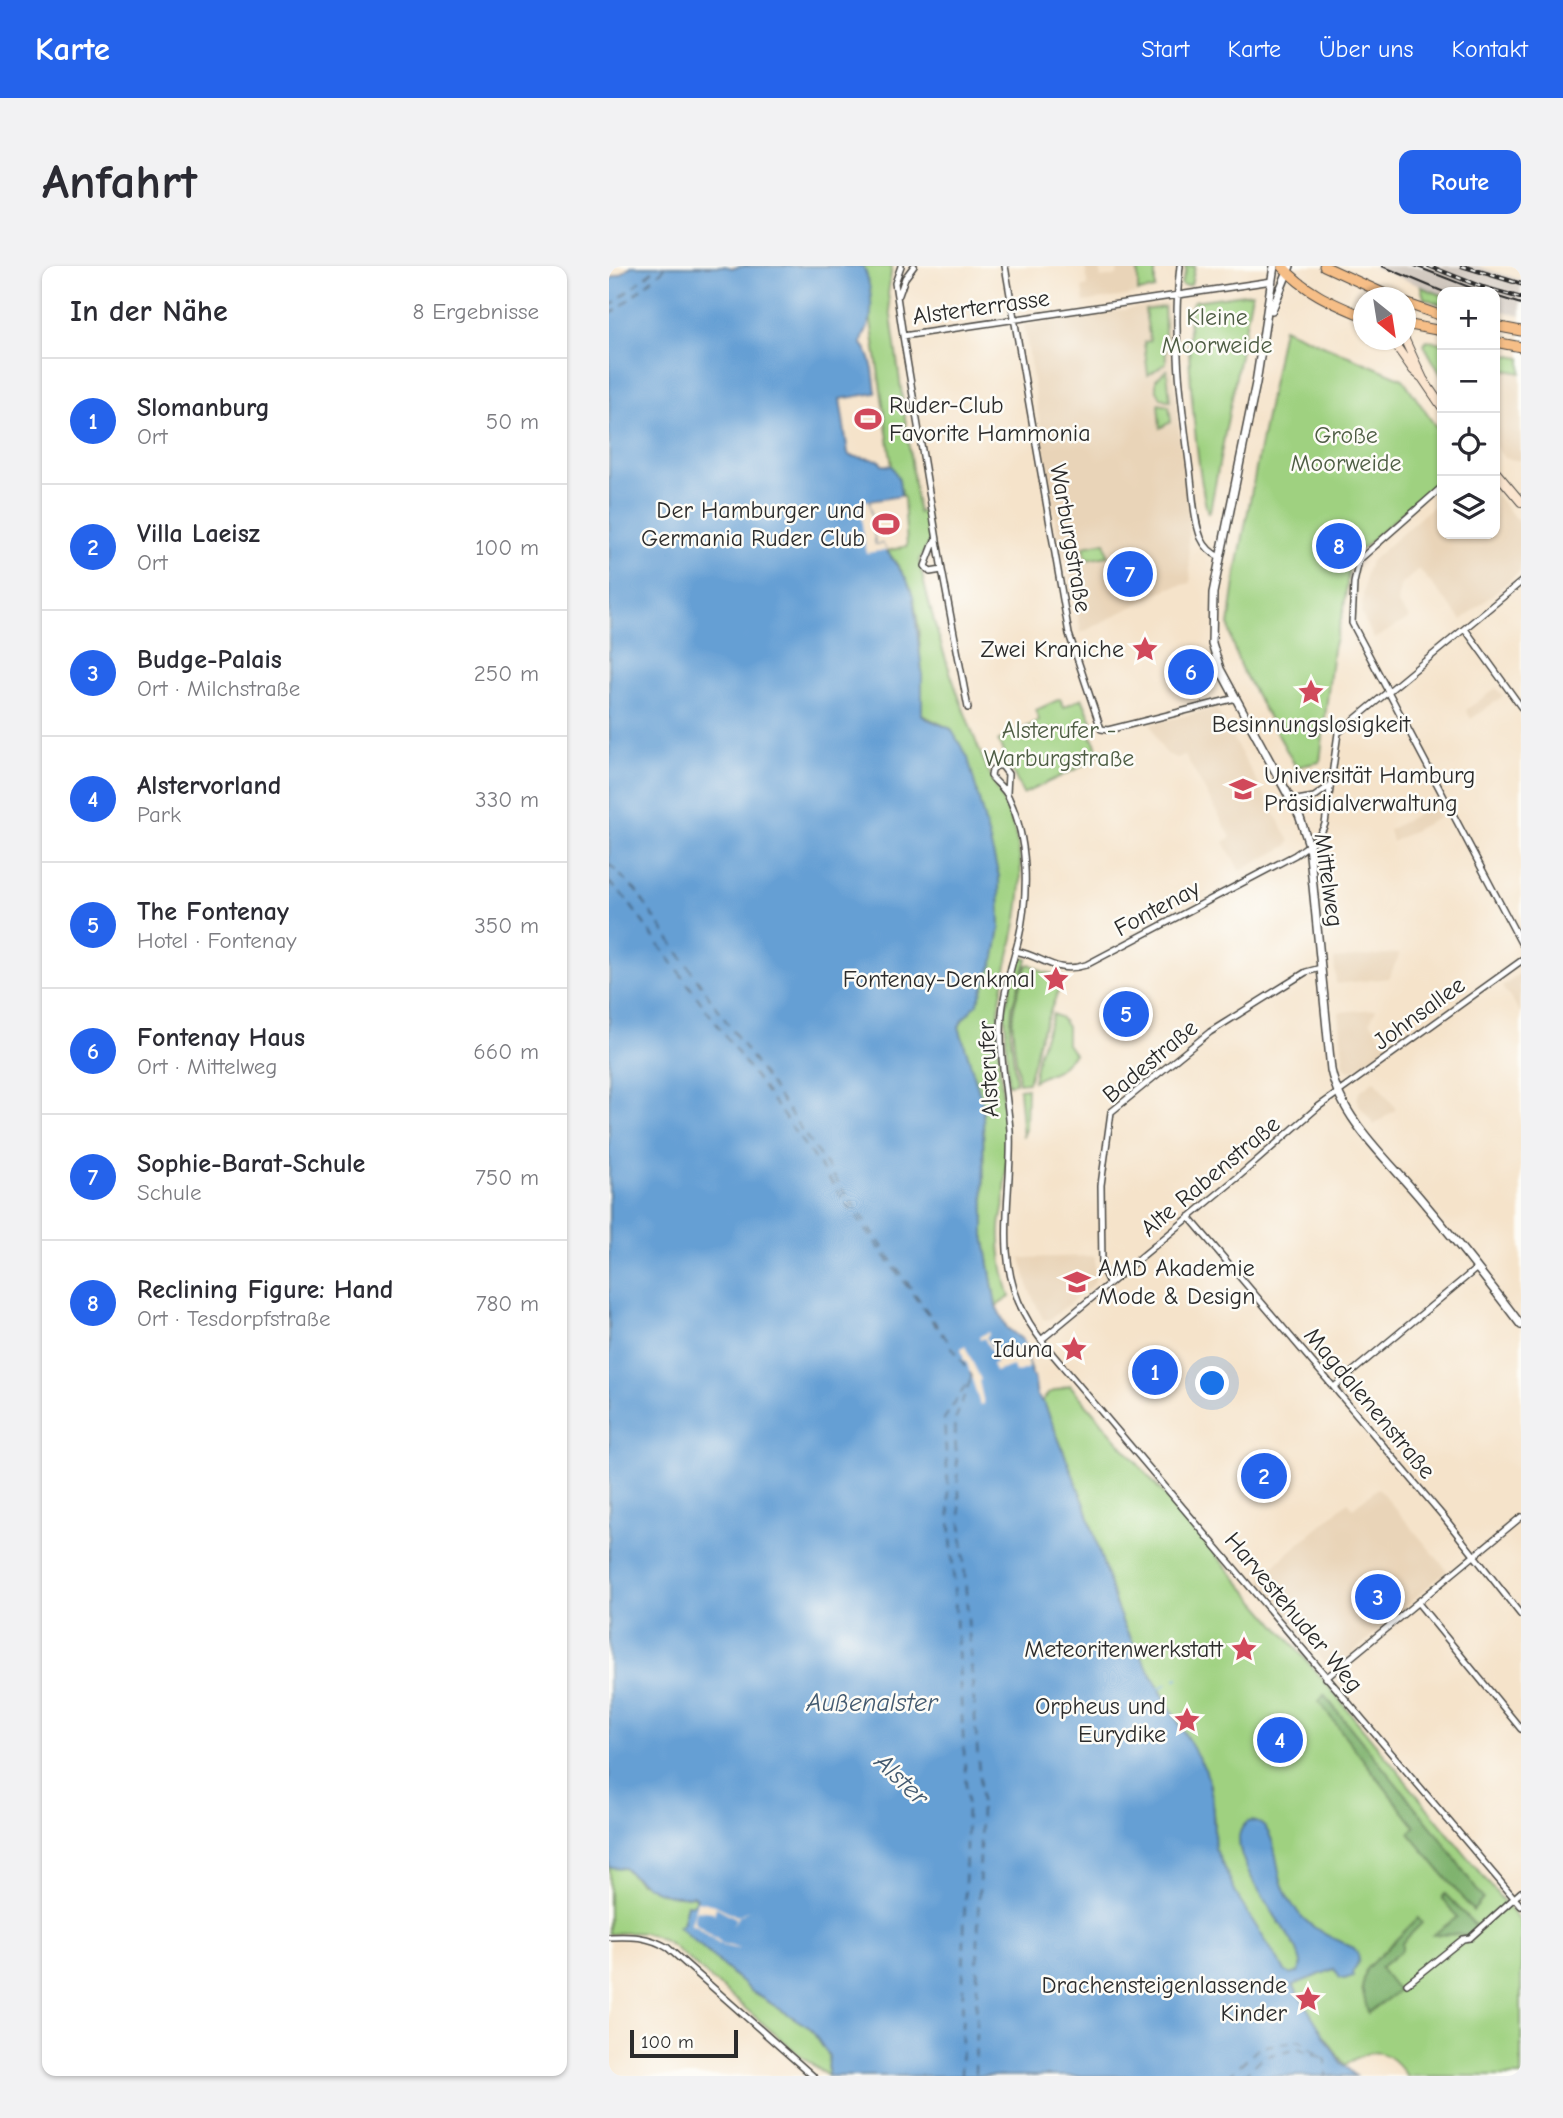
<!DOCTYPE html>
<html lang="de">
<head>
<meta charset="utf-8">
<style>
  :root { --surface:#fff; --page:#f2f2f3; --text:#2b2b33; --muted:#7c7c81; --line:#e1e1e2; --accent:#2563eb }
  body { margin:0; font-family:"Comic Neue",sans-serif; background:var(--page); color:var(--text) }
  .controls { position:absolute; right:21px; top:21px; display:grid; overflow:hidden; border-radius:14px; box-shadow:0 2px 5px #0004 }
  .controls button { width:63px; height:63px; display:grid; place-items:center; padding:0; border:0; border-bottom:2px solid var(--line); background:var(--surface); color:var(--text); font:35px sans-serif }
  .compass { position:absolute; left:744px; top:21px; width:63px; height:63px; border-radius:50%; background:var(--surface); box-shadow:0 2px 5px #0004; rotate:150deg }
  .scale { position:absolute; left:21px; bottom:18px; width:108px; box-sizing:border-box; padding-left:7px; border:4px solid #2b2b2b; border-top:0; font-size:19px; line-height:24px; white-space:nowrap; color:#2b2b2b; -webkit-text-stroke:5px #fdfcf7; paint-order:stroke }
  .you { position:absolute; left:604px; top:1118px; width:24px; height:24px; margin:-18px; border:5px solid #fff; border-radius:50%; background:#1a73e8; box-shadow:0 0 0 10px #1a73e833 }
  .badge { display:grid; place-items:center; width:46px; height:46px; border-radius:50%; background:var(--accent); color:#fff; font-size:23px; font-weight:700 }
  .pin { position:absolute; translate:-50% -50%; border:4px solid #fff; box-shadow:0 2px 7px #0006 }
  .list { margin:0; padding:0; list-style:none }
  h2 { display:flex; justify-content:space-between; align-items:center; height:91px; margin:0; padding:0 28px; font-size:30px }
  h2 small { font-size:23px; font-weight:400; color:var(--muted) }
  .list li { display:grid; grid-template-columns:46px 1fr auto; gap:21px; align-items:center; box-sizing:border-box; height:126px; padding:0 28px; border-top:2px solid var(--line) }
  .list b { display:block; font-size:26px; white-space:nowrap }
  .list p { margin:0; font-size:23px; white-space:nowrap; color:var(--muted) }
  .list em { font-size:23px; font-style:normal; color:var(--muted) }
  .icon { flex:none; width:38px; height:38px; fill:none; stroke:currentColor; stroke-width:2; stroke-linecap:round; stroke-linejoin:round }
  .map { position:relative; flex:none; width:912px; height:1810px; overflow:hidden; border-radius:14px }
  header { display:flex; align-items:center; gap:42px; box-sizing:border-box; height:98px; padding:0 35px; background:var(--accent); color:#fff }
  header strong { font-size:33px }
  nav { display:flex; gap:38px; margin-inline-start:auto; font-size:24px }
  .intro { display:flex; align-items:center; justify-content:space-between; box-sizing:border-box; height:168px; padding:0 42px }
  h1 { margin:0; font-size:49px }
  .button { padding:18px 32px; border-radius:14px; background:var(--accent); color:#fff; font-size:24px; font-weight:700 }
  main { display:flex; gap:42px; padding:0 42px }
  aside { flex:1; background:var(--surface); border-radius:14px; box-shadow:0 2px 5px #0004 }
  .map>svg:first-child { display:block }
  .built { fill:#e9d4b8 }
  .industrial { fill:#ccc2b9 }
  .green { fill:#9fd180; stroke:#657e56; stroke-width:2 }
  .forest { fill:#7fb36e; stroke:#556f4c; stroke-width:2 }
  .water { fill:#659fd4; stroke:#486580; stroke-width:2 }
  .pier { fill:#f5e3ca }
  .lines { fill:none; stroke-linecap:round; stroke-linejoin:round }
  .stream { stroke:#659fd4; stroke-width:2 }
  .ferry { stroke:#42596f; stroke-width:2; stroke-dasharray:9 7; stroke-linecap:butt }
  .minor-casing { stroke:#494743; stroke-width:8 }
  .tertiary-casing { stroke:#494743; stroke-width:10 }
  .secondary-casing { stroke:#494743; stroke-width:10 }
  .primary-casing { stroke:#494743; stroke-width:11 }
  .minor { stroke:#fff; stroke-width:5 }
  .tertiary { stroke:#fff; stroke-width:7 }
  .secondary { stroke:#fbe5cf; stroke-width:8 }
  .primary { stroke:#f6be87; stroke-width:9 }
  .tram { stroke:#2b2b2b; stroke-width:2 }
  .rail-casing { stroke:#2b2b2b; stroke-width:4.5 }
  .rail { stroke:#fdfcf7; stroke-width:2; stroke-dasharray:5; stroke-linecap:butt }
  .labels { text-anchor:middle; stroke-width:5; stroke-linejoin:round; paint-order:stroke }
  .street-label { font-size:24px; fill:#2b2b2b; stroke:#fdfcf7 }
  .park-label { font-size:24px; fill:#4e5d44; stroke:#fdfcf7 }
  .poi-label { font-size:24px; fill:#2b2b2b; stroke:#fdfcf7; text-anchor:end }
  .water-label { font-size:26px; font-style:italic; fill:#42596f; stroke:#fdfcf7 }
</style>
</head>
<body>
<header>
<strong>Karte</strong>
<nav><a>Start</a><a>Karte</a><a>Über uns</a><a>Kontakt</a></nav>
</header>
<div class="intro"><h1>Anfahrt</h1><a class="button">Route</a></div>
<main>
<aside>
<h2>In der Nähe<small>8 Ergebnisse</small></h2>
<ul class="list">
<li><span class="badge">1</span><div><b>Slomanburg</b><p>Ort</p></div><em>50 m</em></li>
<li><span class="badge">2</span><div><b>Villa Laeisz</b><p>Ort</p></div><em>100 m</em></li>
<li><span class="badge">3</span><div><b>Budge-Palais</b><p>Ort · Milchstraße</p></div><em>250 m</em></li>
<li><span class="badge">4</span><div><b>Alstervorland</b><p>Park</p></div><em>330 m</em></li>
<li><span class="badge">5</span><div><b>The Fontenay</b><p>Hotel · Fontenay</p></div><em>350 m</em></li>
<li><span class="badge">6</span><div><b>Fontenay Haus</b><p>Ort · Mittelweg</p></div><em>660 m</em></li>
<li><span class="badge">7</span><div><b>Sophie-Barat-Schule</b><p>Schule</p></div><em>750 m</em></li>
<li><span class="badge">8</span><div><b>Reclining Figure: Hand</b><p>Ort · Tesdorpfstraße</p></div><em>780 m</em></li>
</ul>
</aside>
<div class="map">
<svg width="912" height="1810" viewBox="0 0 912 1810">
  <rect width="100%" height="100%" fill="#fdfcf7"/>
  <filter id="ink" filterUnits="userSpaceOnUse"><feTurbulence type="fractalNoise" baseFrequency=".0143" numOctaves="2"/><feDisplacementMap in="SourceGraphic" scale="14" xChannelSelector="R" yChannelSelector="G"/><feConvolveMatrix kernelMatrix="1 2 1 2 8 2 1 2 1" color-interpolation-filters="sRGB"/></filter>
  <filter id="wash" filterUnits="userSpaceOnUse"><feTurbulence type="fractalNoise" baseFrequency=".00686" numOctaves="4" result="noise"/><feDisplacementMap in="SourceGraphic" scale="28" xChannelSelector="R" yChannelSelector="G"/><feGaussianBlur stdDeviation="1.57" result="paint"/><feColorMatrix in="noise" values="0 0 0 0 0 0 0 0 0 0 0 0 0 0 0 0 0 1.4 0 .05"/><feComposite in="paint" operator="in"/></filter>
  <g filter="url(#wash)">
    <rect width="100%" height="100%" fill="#f5e3ca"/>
    <path class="built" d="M476 0H490L492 12 508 10 509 0H529L530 28 475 36 473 22 479 20Z
      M559 37 569 155 581 249 579 275 582 317 560 322 472 367 458 290 453 293 415 59Z
      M886 89 912 94V195L895 192 886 180Z
      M886 228 912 259V305L853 354 810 303 791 320 789 338 801 352 765 373 752 347 757 307 761 296 833 232V268H886Z
      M887 422 894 430 862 453 857 444Z
      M607 442 681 575 678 580 631 605 615 576 622 571 576 489 568 492 558 488 550 478 542 458Z
      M824 539 831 551 783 576 780 564Z
      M791 687 780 712 727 718 725 693Z
      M910 708 912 709V747L893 721Z
      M767 743 761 755 778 780 745 804H739L735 800 730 746Z
      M766 814 787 843 765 859 750 839 748 832 751 825Z
      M486 990V1013L484 1019 440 1054 434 1053 420 1023 412 992Z
      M769 1222 838 1304 738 1392 728 1394 719 1401 648 1318 671 1294 739 1236 744 1242Z"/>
    <path class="industrial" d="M763 0H868L912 14V50L886 43V26H833V29Z"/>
    <path class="green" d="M254 0H283L279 28 309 247 317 244 322 274 310 294C323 360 346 424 371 486 387 526 407 550 411 594 417 647 394 695 390 746 387 790 396 835 397 879 398 898 397 918 395 937 394 946 391 954 391 963 390 987 394 1009 401 1031L387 1040 375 969 374 839 350 761 353 754 368 737 342 463 313 449C310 409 315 355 299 317 294 305 286 295 278 285L298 280 295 233 283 200Z
      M529 0H546V23L529 26Z
      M576 0H586L582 19 574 20 572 17 577 5Z
      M812 21 833 29V39L815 32Z
      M643 27 601 245 599 247C590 223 571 49 585 35Z
      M555 41 557 97 539 109 535 76 541 75 536 44Z
      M674 62 794 113 833 170V212L741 293 735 342 724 383 711 496 687 501 632 402 623 377 620 359 628 302Z
      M817 74 833 77V111L815 79Z
      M886 87 912 92V107L886 102Z
      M558 104 561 135 552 132 547 123V113Z
      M549 138 560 140 562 156 551 162Z
      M496 276 499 290 477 294 475 280Z
      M473 432 485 460 481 468 486 477 489 489 469 502 414 528 389 475 430 455 427 444 451 433 455 441Z
      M414 692 418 693 403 741 401 766 407 817 399 818 396 745 408 696Z
      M421 698 434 706 455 711 431 770 419 816 410 817C408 794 402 772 404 749 406 732 412 716 418 699Z
      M444 748 452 752 458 761V778L465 788 450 803 424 815 429 789Z
      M418 822 417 862 414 871 410 823Z
      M461 1119 716 1416 912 1657V1810H798C779 1783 764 1779 736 1799L598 1602 605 1557 601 1518 515 1360 507 1340 476 1239 436 1139 432 1136 440 1127Z
      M7 1600 15 1602 31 1617 84 1629 88 1633 84 1639 78 1638 73 1658 70 1660 142 1725 201 1762 220 1790 219 1810 194 1792 65 1681C40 1664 30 1665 0 1668V1601Z"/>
    <path class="forest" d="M715 1429 833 1574 874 1633 864 1645 800 1567 806 1561 710 1436Z
      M836 1628 868 1661 860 1668 824 1669 848 1651 833 1632Z
      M809 1652 813 1657 793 1677V1684L771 1702 789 1725 759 1747 753 1722 757 1703Z"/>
    <path class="water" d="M22 0H115L124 2 135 0H254C261 13 265 42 260 57 258 65 253 70 253 78 264 91 265 110 267 127L231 133 239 187 241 190 270 194 273 199 283 200 290 214 292 230 260 235 266 279 273 278 298 314 304 331 313 405V449L316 452 342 463 359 492 390 610 391 662 386 691 368 738 353 754 350 761 374 838 375 969 387 1040 398 1062 414 1074 417 1083 414 1085 422 1102 423 1110 425 1111 428 1130 436 1139 476 1239 507 1340 515 1360 597 1505 603 1530 606 1582 631 1635 676 1705 682 1709 690 1706 692 1697 688 1684C675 1659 616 1589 633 1562 636 1557 641 1554 647 1556 667 1560 667 1602 673 1617 675 1625 680 1634 685 1641 699 1662 722 1672 745 1682 753 1692 750 1697 743 1706L744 1710 736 1713 731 1712 725 1703 684 1719 732 1797 747 1810H219L220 1790 201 1762 142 1725 69 1660 73 1658 78 1638 84 1639 88 1632 84 1629C57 1635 33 1619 15 1602L0 1601V13L13 8Z"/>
    <path class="pier" d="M287 231 260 235 266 279 273 278 278 284 257 287 250 236Z
      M379 1066 380 1068 377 1071 388 1089 412 1081 420 1102 406 1107 404 1100 386 1106 383 1098 387 1097 385 1090 375 1072 371 1074 370 1071Z
      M356 1080 372 1114 370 1115 375 1138 371 1139 358 1097 355 1095 352 1082Z
      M88 1635 106 1639 128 1650 141 1643 129 1651 123 1661 127 1652 107 1641 105 1649 104 1646 87 1644 85 1656 114 1678 129 1682V1683L114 1680 85 1659 82 1660 83 1658 80 1656 83 1655Z"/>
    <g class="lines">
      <path class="stream" d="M567 1413 569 1412
        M550 1423 558 1418"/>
      <path class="ferry" d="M0 41 49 0
        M0 48 9 43 58 0
        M0 598 27 625 363 1110 335 1153 358 1535 352 1810
        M0 616 17 633 334 1070
        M361 1115 345 1157 372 1536 366 1810
        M619 1810 651 1781 691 1774 717 1794V1810
        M634 1810 654 1791 689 1782 712 1791"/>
    </g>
  </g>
  <g filter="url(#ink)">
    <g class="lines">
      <g class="minor-casing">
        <path id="minor" d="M292 0 286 17 294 70 333 304 359 442
          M396 0 460 368 492 463 499 464 627 432
          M571 0C563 68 572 136 581 204 584 226 584 251 592 272 596 281 602 287 611 291
          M290 29 296 12 305 0
          M294 70 663 15
          M833 221 750 294 745 317 743 357 912 677
          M326 274 316 300 321 306 333 304
          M856 363 912 441
          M398 527 399 508 393 500H387L383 504 382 510C387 517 395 522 399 530 420 573 420 629 409 676 403 699 395 723 393 748 389 786 398 826 401 864 404 925 384 990 415 1047 423 1063 434 1077 445 1090L912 1640
          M682 535 705 531 722 519
          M406 685C435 690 445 709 477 699L686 589C698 580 711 573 716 558L729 467 912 316
          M580 951 834 1250 912 1349
          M500 1017 493 1002 492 919 502 846 601 766 697 706 712 702
          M432 1074 629 911 709 841 912 695
          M725 1121 868 1002
          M809 1337 912 1463
          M717 1412 912 1251
          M0 1671C22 1670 39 1670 59 1682L204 1810
          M798 1718 854 1673 861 1672 912 1626"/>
      </g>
      <g class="tertiary-casing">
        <path id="tertiary" d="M665 0 647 117 604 327 603 377 611 403 690 549 700 579 722 804C733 856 784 898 816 938 849 977 881 1018 912 1059
          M663 44 681 0"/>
      </g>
      <g class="secondary-casing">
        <path id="secondary" d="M783 74 804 104 812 111
          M796 74 814 113 833 141
          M886 205 912 236"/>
      </g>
      <g class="primary-casing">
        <path id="primary" d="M673 0C696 26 723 37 754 50
          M715 0 785 32
          M796 37 833 50
          M796 58 833 65
          M886 60 912 65
          M886 76 912 81"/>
      </g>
      <use href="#minor" class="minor"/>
      <use href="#tertiary" class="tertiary"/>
      <use href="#secondary" class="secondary"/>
      <use href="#primary" class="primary"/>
      <path class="tram" d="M773 0 835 26
        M806 0 873 26
        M886 30 912 38"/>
      <g class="rail-casing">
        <path id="rail" d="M820 0 873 21 912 32
          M853 0 912 18"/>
      </g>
      <use href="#rail" class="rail"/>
    </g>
  </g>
  <defs>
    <g id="stadium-bare" transform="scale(2.1)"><path d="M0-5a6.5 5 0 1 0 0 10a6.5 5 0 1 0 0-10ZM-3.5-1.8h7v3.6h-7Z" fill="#d1495b" stroke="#fdfcf7" stroke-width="2.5" paint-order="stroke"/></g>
    <g id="sight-bare" transform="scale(2.1)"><path d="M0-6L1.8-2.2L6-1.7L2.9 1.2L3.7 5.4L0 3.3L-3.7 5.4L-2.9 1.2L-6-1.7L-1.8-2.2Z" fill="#d1495b" stroke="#fdfcf7" stroke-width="2.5" paint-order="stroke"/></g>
    <g id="university-bare" transform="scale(2.1)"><path d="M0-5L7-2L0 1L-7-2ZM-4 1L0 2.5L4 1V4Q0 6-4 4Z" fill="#d1495b" stroke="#fdfcf7" stroke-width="2.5" paint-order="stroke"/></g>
  </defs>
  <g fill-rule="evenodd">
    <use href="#stadium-bare" x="259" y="153"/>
    <use href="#stadium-bare" x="277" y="258"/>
    <use href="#sight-bare" x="536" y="383"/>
    <use href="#sight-bare" x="702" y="426"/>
    <use href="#university-bare" x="634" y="523"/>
    <use href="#sight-bare" x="447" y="713"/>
    <use href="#university-bare" x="468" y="1016"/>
    <use href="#sight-bare" x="465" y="1083"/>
    <use href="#sight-bare" x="635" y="1383"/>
    <use href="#sight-bare" x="578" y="1454"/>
    <use href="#sight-bare" x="699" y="1733"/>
  </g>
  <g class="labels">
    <g class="street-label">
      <text transform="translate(372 41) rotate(-8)" y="8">Alsterterrasse</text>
      <text transform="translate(462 272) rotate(80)" y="8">Warburgstraße</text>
      <text transform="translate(720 614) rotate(82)" y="8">Mittelweg</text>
      <text transform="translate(548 642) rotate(-28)" y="8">Fontenay</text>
      <text transform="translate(810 747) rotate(-36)" y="8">Johnsallee</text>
      <text transform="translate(541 795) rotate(-40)" y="8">Badestraße</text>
      <text transform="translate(379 803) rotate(-93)" y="8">Alsterufer</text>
      <text transform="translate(601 910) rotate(-40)" y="8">Alte Rabenstraße</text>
      <text transform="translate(761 1137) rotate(50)" y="8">Magdalenenstraße</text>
      <text transform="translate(685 1346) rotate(50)" y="8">Harvestehuder Weg</text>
    </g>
    <g class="park-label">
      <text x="608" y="59">Kleine<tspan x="608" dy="28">Moorweide</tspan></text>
      <text x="737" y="177">Große<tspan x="737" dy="28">Moorweide</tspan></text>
      <text x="450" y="472">Alsterufer -<tspan x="450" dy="28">Warburgstraße</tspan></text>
    </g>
    <g class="poi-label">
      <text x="280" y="147" text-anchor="start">Ruder-Club<tspan x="280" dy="28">Favorite Hammonia</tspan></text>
      <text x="256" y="252">Der Hamburger und<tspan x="256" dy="28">Germania Ruder Club</tspan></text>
      <text x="515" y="391">Zwei Kraniche</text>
      <text x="702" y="466" text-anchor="middle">Besinnungslosigkeit</text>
      <text x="655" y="517" text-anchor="start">Universität Hamburg<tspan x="655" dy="28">Präsidialverwaltung</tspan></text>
      <text x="426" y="721">Fontenay-Denkmal</text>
      <text x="489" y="1010" text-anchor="start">AMD Akademie<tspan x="489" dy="28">Mode &amp; Design</tspan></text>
      <text x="444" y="1091">Iduna</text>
      <text x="614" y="1391">Meteoritenwerkstatt</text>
      <text x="557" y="1448">Orpheus und<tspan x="557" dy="28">Eurydike</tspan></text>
      <text x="678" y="1727">Drachensteigenlassende<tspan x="678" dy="28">Kinder</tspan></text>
    </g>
    <g class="water-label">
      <text x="263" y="1445">Außenalster</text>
      <text transform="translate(293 1513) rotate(44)" y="9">Alster</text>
    </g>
  </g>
</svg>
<div class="controls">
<button>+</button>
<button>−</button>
<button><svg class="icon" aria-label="locate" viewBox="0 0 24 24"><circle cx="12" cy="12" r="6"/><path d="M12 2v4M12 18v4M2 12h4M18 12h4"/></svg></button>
<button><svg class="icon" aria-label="layers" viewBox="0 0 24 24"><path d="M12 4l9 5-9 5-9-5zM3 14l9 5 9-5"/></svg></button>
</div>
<svg class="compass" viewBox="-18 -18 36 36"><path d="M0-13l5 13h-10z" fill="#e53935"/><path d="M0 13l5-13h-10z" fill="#7c7c81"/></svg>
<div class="scale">100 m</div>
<div class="you"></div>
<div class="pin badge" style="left:546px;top:1106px">1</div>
<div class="pin badge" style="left:655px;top:1210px">2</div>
<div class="pin badge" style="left:769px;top:1331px">3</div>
<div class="pin badge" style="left:671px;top:1474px">4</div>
<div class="pin badge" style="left:517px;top:748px">5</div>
<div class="pin badge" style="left:582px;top:406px">6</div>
<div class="pin badge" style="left:521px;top:308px">7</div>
<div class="pin badge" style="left:730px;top:280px">8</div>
</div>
</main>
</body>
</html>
